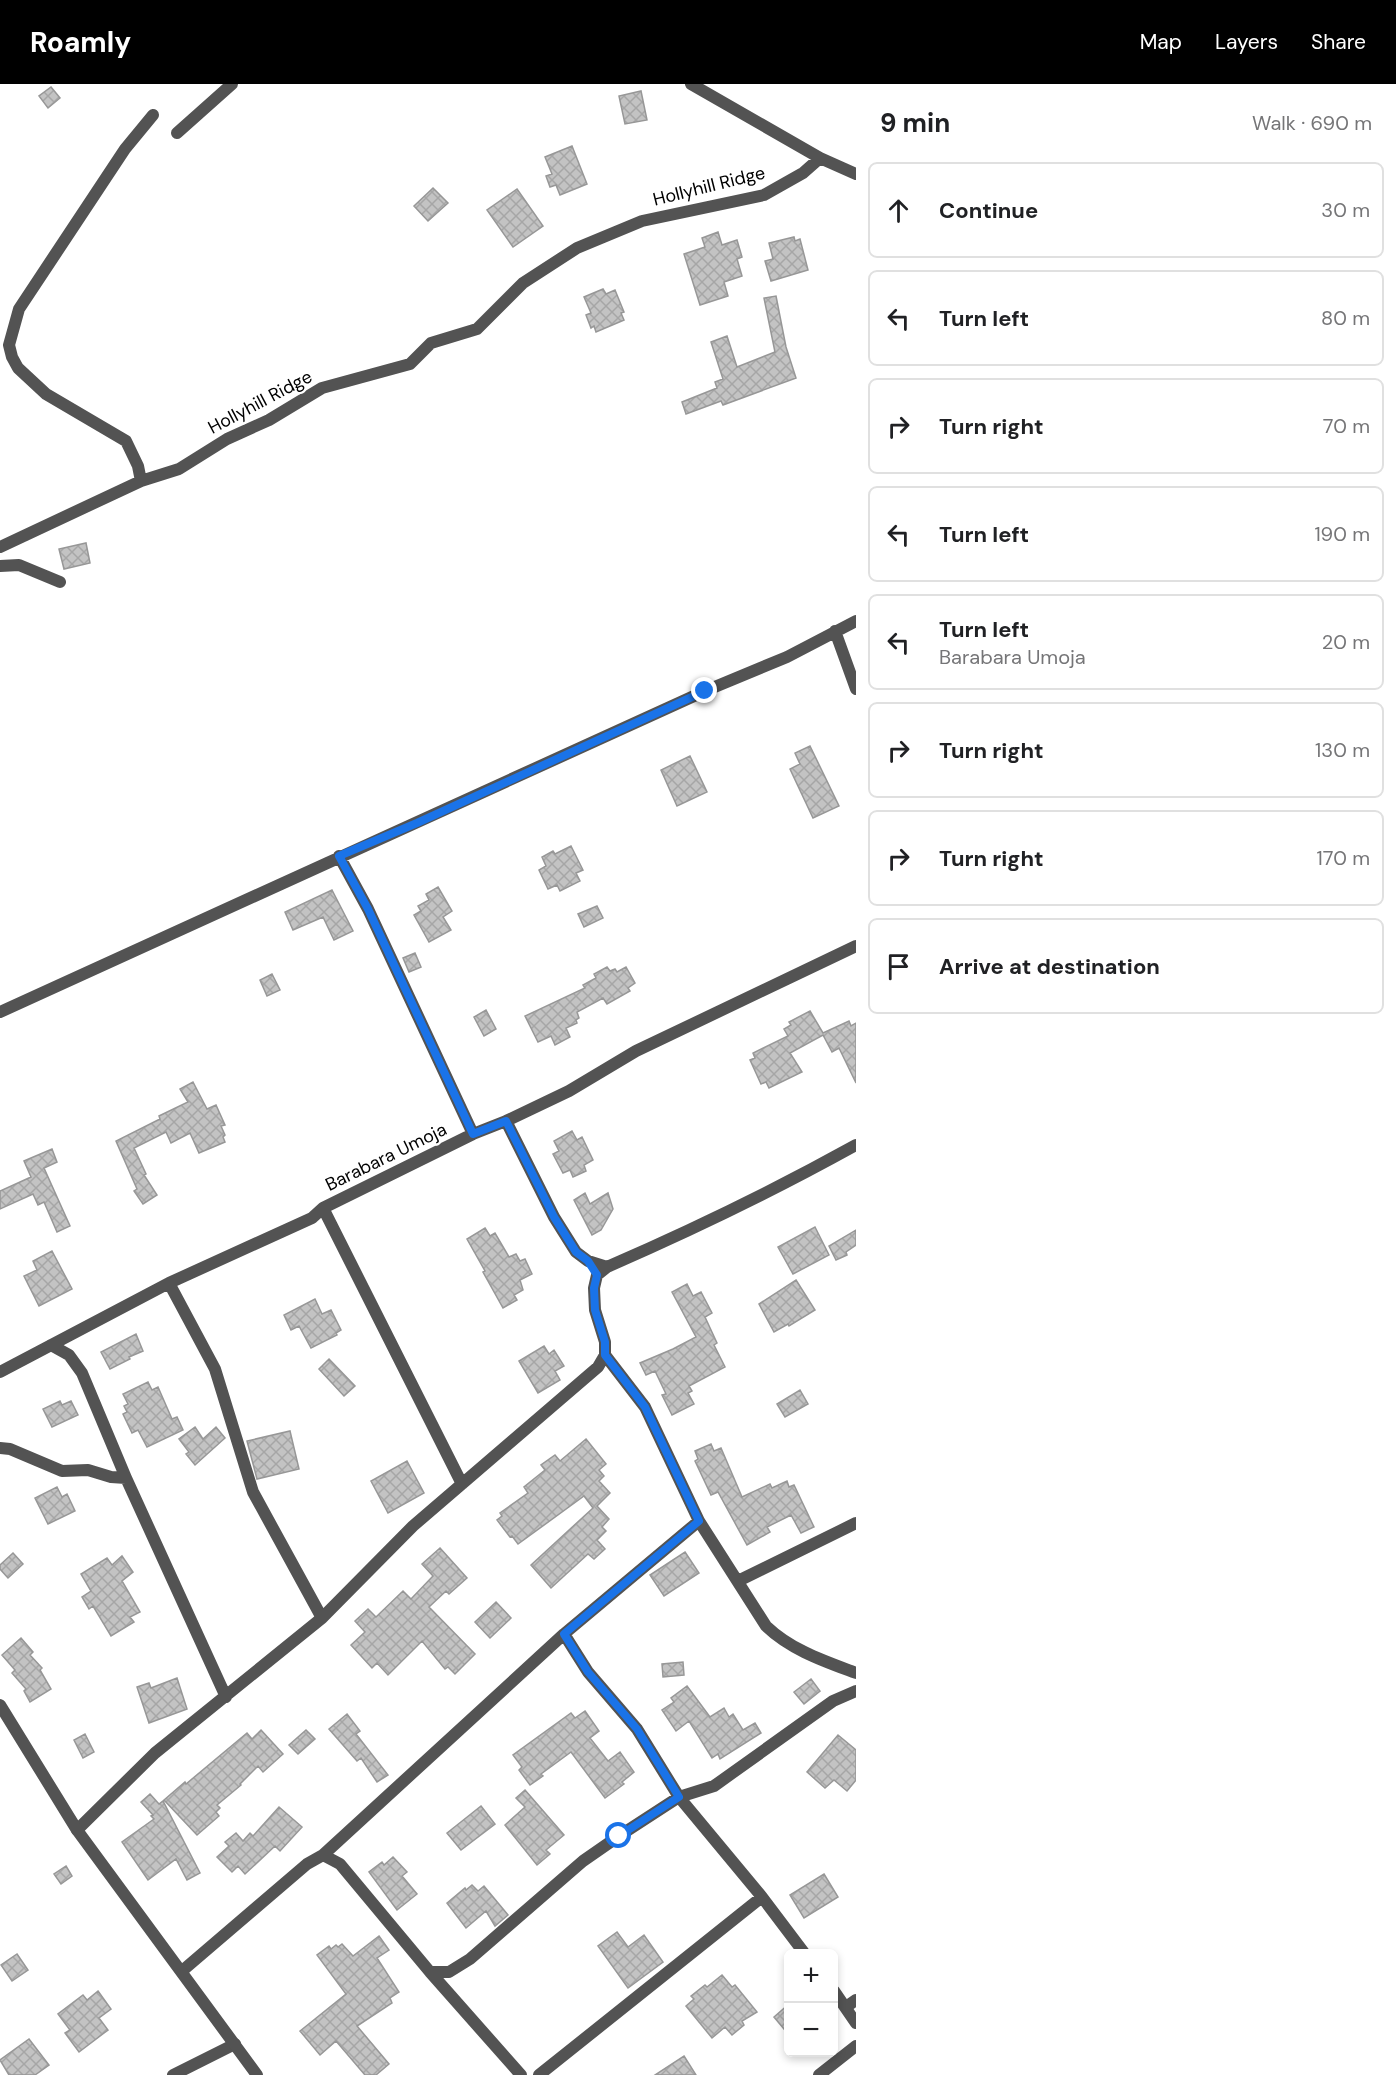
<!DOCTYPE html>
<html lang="en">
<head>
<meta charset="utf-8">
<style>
  :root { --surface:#fff; --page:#f6f6f6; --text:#202124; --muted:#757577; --line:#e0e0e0; --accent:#000 }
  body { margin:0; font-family:"DM Sans",sans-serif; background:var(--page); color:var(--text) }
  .controls { position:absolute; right:18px; bottom:18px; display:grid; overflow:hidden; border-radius:9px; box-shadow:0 3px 9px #0003 }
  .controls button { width:54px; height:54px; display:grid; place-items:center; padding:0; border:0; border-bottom:2px solid var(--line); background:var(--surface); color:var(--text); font:30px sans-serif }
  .stop { position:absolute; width:18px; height:18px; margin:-14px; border:4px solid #1a73e8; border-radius:50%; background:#fff }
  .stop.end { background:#1a73e8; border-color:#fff; box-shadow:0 2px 6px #0008 }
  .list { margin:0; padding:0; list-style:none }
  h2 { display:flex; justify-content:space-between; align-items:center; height:78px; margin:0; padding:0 24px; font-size:26px }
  h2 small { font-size:20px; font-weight:400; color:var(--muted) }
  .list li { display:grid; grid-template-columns:39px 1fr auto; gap:18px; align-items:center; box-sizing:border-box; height:96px; margin:0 12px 12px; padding:0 12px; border:2px solid var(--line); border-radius:9px }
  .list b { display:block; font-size:22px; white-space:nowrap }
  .list p { margin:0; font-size:20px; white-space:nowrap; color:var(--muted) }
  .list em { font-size:20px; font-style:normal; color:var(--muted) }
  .icon { flex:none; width:33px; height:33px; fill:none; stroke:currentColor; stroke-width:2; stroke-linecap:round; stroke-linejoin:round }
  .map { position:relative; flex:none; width:856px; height:1991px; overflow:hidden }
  header { display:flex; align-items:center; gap:36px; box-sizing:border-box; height:84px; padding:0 30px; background:var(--accent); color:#fff }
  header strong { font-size:28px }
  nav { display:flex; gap:33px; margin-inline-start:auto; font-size:21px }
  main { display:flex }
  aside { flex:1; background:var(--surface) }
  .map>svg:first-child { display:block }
  .building { fill:url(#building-cross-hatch); stroke:#979797; stroke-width:1.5 }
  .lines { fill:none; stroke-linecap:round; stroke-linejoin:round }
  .minor { stroke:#535353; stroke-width:12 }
  .tertiary { stroke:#535353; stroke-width:12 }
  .route { stroke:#1a73e8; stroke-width:8 }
  .labels { text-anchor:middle; stroke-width:4.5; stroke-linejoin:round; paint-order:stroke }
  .street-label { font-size:18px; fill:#000; stroke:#fff }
</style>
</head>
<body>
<header>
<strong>Roamly</strong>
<nav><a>Map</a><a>Layers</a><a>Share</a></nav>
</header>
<main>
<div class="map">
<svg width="856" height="1991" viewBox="0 0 856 1991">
  <defs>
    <pattern id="building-cross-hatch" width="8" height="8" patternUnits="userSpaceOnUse" patternTransform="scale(1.5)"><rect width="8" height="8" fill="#c3c3c3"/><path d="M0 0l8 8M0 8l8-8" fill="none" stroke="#a6a6a6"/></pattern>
  </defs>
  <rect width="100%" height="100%" fill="#fff"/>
  <path class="building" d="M51 3 60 14 48 24 39 12Z
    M641 7 647 36 625 40 619 12Z
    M572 62 587 100 560 111 556 101 550 103 546 92 552 90 545 73Z
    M433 104 448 119 428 137 414 122Z
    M517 105 543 142 513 163 487 126Z
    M718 148 722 161 737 156 742 173 737 175 742 192 724 198 728 212 700 221 684 170 705 163 702 154Z
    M794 153 795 157 800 155 808 186 771 197 765 177 773 175 769 159Z
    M603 205 606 210 615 206 624 228 621 229 624 236 596 248 594 242 591 244 586 231 591 229 584 213Z
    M776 212 786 263 796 294 723 321 721 317 686 330 682 318 717 304 715 298 723 295 711 258 727 252 737 283 775 268 764 214Z
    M86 459 90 479 64 485 59 465Z
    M810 662 839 722 813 734 790 685 800 680 795 669Z
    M690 672 707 708 677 722 661 686Z
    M571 762 583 786 576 789 580 797 560 807 557 801 548 805 539 786 546 782 542 773 553 767 555 770Z
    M438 803 452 827 443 833 451 846 429 858 414 831 421 827 418 822 429 816 426 810Z
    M332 806 353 847 334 856 323 833 293 846 285 828Z
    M597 822 603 834 584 843 578 830Z
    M415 869 421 883 409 888 403 874Z
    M607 883 610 887 615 885 617 888 626 883 635 899 628 904 630 907 607 920 603 914 577 928 579 934 576 936 577 939 566 944 570 953 555 961 551 952 538 958 525 932 585 904 583 901 596 894 594 890Z
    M272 890 280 906 267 912 260 896Z
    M486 926 496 945 484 952 474 933Z
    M810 927 823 949 849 937 851 942 856 939V999L839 964 832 968 823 951 790 969 802 988 769 1004 766 998 761 1000 750 976 755 974 753 969 788 952 784 945 791 941 789 938Z
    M193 998 207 1025 216 1021 225 1041 221 1042 225 1051 223 1053 225 1058 199 1069 190 1049 171 1059 166 1048 134 1064 146 1090 144 1091 157 1111 143 1120 134 1107 137 1105 116 1057 160 1035 159 1032 188 1018 180 1005Z
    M572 1047 577 1056 582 1053 593 1076 584 1081 586 1087 573 1093 570 1086 563 1089 553 1070 559 1067 554 1057Z
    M52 1065 57 1078 44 1084 70 1142 57 1148 44 1118 38 1121 33 1110 0 1125V1107L31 1093 24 1077Z
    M585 1109 590 1120 608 1109 613 1125 601 1146 592 1151 574 1116Z
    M815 1143 829 1171 793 1190 778 1163Z
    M485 1144 490 1152 495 1149 509 1173 516 1170 520 1177 525 1175 532 1190 520 1196 523 1206 514 1211 517 1216 503 1224 483 1188 485 1187 467 1155Z
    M856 1146V1161L846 1168 847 1171 836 1176 829 1162Z
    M52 1167 72 1205 39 1222 24 1192 37 1186 33 1177Z
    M796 1196 815 1226 789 1242 788 1240 774 1248 759 1220Z
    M687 1200 693 1212 701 1208 712 1229 705 1233 717 1259 714 1261 725 1283 689 1302 692 1307 688 1309 694 1320 672 1331 662 1311 666 1310 655 1287 646 1291 640 1279 673 1265 696 1253 672 1208Z
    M315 1215 322 1230 331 1226 341 1246 336 1249 337 1251 311 1264 299 1242 291 1246 284 1231Z
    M136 1250 143 1267 129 1273 130 1275 110 1285 101 1268Z
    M544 1262 549 1270 554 1266 564 1282 555 1287 560 1296 538 1309 519 1277Z
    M329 1275 355 1302 344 1312 319 1285Z
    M148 1298 152 1306 158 1303 172 1335 177 1333 183 1346 147 1363 138 1346 132 1349 123 1330 127 1328 124 1322 128 1320 123 1310Z
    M800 1306 808 1320 785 1333 777 1320Z
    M60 1317 62 1321 71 1317 78 1331 52 1343 43 1325Z
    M195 1343 203 1355 216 1343 225 1354 195 1381 186 1370 189 1368 179 1355Z
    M290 1347 299 1385 257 1395 247 1357Z
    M586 1355 606 1380 599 1386 604 1392 599 1397 610 1409 597 1422 609 1435 602 1443 606 1447 597 1456 605 1465 594 1475 588 1470 551 1504 531 1481 593 1424 584 1412 518 1460 512 1452 510 1453 497 1436 502 1432 500 1429 528 1409 524 1403 545 1386 541 1381 555 1371 560 1377Z
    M711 1360 714 1367 721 1364 742 1413 770 1400 772 1404 787 1397 789 1403 794 1401 814 1443 801 1449 791 1431 767 1443 770 1448 747 1461 718 1408 711 1411 695 1377 698 1375 695 1367Z
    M407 1377 424 1409 388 1429 371 1397Z
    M57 1403 62 1413 67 1410 75 1427 48 1440 35 1414Z
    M440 1464 467 1494 449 1510 446 1507 429 1523 475 1570 455 1590 448 1583 445 1585 422 1557 388 1591 377 1579 372 1584 351 1561 365 1548 355 1537 368 1525 376 1533 403 1507 411 1515 433 1492 422 1480Z
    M685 1468 699 1489 664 1512 650 1491Z
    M13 1469 23 1480 8 1494 0 1485V1481Z
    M122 1472 133 1488 122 1497 140 1528 130 1533 134 1538 111 1552 93 1522 89 1525 82 1513 91 1507 81 1490 107 1474 112 1481Z
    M496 1518 511 1534 490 1554 475 1538Z
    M21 1554 33 1568 30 1571 42 1584 40 1586 51 1605 30 1618 24 1607 26 1605 12 1589 15 1586 2 1571Z
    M683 1578 684 1591 663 1593 662 1580Z
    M177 1594 187 1625 149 1639 137 1603 149 1599 151 1604Z
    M811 1595 820 1607 804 1620 794 1608Z
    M687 1602 710 1633 724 1624 729 1633 733 1630 743 1646 755 1639 761 1649 720 1675 718 1670 712 1674 689 1637 676 1647 662 1626 674 1618 671 1614Z
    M585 1627 599 1647 590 1654 608 1677 620 1668 634 1688 622 1698 624 1700 605 1714 571 1668 541 1690 543 1692 530 1701 519 1686 522 1683 513 1671 571 1629 575 1634Z
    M347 1630 360 1647 356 1650 388 1691 377 1698 361 1674 357 1677 329 1645Z
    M261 1646 283 1670 263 1688 258 1682 240 1700 241 1701 217 1721 220 1724 216 1728 219 1732 197 1751 164 1716 185 1698 186 1700 247 1649 252 1655Z
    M306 1646 315 1655 298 1670 289 1661Z
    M85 1650 94 1668 83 1674 74 1656Z
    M838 1651 856 1666V1696L847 1707 834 1696 825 1704 807 1688Z
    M525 1706 564 1751 546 1766 550 1770 537 1781 505 1741 525 1723 516 1714Z
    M150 1710 159 1720 163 1717 200 1789 187 1796 176 1775 148 1796 122 1758 154 1735 151 1732 153 1731 141 1718Z
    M481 1722 495 1740 461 1766 447 1749Z
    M279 1723 302 1743 280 1767 275 1762 245 1790 238 1782 232 1788 217 1773 229 1762 225 1758 236 1749 243 1757 250 1749 253 1752Z
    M393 1773 407 1788 402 1792 417 1810 397 1826 369 1788 382 1778 384 1781Z
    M66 1782 72 1792 61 1800 54 1790Z
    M824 1790 838 1813 804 1834 790 1811Z
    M472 1801 478 1807 484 1802 508 1831 495 1842 486 1827 466 1844 447 1819 465 1804 466 1806Z
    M617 1848 628 1863 644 1851 663 1878 628 1904 598 1862Z
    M379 1852 389 1866 377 1874 399 1908 390 1914 392 1919 357 1942 389 1980 376 1991H365L336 1957 320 1971 300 1947 346 1910 317 1871 329 1862 331 1865 336 1861 338 1863 342 1860 353 1872Z
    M17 1870 28 1886 12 1897 1 1881Z
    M722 1891 732 1903 735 1901 757 1928 742 1937 744 1941 732 1951 725 1943 712 1954 686 1922 694 1915 691 1912 705 1901 707 1903Z
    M98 1907 111 1925 99 1934 108 1946 79 1968 65 1949 70 1946 58 1930 83 1911 87 1916Z
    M789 1920V1951L774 1933Z
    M29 1955 49 1981 35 1991H9L0 1976Z
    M684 1972 696 1991H655Z"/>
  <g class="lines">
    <path class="minor" d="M691 0 820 74 856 90
      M177 49 232 0
      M141 397 138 382 126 357 46 310 18 284 12 273 9 261 19 225 125 65 153 31
      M0 463 141 397 179 385 227 355 269 336 322 304 410 280 431 259 477 245 523 199 577 164 642 137 764 111 803 89 820 74
      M0 482 19 481 60 498
      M835 547 856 605
      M339 772 368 825 473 1050
      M0 928 705 607 787 573 856 537
      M506 1037 554 1133 576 1168 588 1177 607 1183
      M323 1124 462 1400
      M169 1199 215 1285 253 1408 322 1534
      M51 1261 69 1271 82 1289 126 1394 226 1613
      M605 1271 645 1323 699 1437 766 1542C791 1566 824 1577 856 1589
      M0 1288 169 1199 312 1134 323 1124 473 1050 506 1037 569 1007 636 967 856 862
      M0 1364 10 1365 62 1387 88 1386 111 1393 126 1394
      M738 1497 856 1439
      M564 1550 588 1588 637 1645 679 1713 762 1813 805 1870
      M77 1746 155 1669 322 1534 413 1442 598 1283 605 1271V1258L595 1226 594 1204 597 1191 607 1183C692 1146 775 1106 856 1061
      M323 1771 564 1550 699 1437
      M182 1887 307 1780 323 1771 340 1780 430 1888H449L470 1875 583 1777 619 1752 679 1713 714 1702 833 1617 856 1607
      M430 1888 521 1991
      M834 1907 856 1939
      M846 1923 856 1916
      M173 1991 235 1960
      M539 1991 762 1813
      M819 1991 856 1962"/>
    <path class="tertiary" d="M0 1621 77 1746 257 1991"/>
  </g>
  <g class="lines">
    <path class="route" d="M619 1752 679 1713 637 1645 588 1588 564 1550 699 1437 645 1323 605 1271V1258L595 1226 594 1204 597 1191 588 1177 576 1168 554 1133 506 1037 473 1050 368 825 339 772 417 739 705 607"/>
  </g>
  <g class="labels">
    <g class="street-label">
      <text transform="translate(709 102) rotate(-14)" y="6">Hollyhill Ridge</text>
      <text transform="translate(260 318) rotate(-28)" y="6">Hollyhill Ridge</text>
      <text transform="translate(386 1073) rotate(-26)" y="6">Barabara Umoja</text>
    </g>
  </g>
</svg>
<div class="controls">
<button>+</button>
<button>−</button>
</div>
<div class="stop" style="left:619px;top:1752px"></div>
<div class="stop end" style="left:705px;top:607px"></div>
</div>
<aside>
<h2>9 min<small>Walk · 690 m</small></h2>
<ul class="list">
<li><svg class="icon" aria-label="ahead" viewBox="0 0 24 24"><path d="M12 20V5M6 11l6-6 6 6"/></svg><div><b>Continue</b></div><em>30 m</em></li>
<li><svg class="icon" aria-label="left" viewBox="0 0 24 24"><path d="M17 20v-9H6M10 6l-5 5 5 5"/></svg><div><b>Turn left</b></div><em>80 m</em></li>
<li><svg class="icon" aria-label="right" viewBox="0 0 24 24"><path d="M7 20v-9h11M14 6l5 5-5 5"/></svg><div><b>Turn right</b></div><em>70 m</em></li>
<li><svg class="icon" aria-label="left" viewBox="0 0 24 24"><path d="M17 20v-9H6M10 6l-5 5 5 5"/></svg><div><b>Turn left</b></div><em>190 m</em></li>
<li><svg class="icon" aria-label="left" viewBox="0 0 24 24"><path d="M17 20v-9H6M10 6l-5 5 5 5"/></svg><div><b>Turn left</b><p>Barabara Umoja</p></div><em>20 m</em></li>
<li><svg class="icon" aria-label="right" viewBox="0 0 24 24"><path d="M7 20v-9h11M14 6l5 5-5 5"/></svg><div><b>Turn right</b></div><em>130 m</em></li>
<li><svg class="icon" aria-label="right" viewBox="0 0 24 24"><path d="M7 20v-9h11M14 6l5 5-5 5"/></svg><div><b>Turn right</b></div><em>170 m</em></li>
<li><svg class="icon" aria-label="arrive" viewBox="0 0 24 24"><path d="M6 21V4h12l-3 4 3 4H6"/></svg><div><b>Arrive at destination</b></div></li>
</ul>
</aside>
</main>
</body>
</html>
